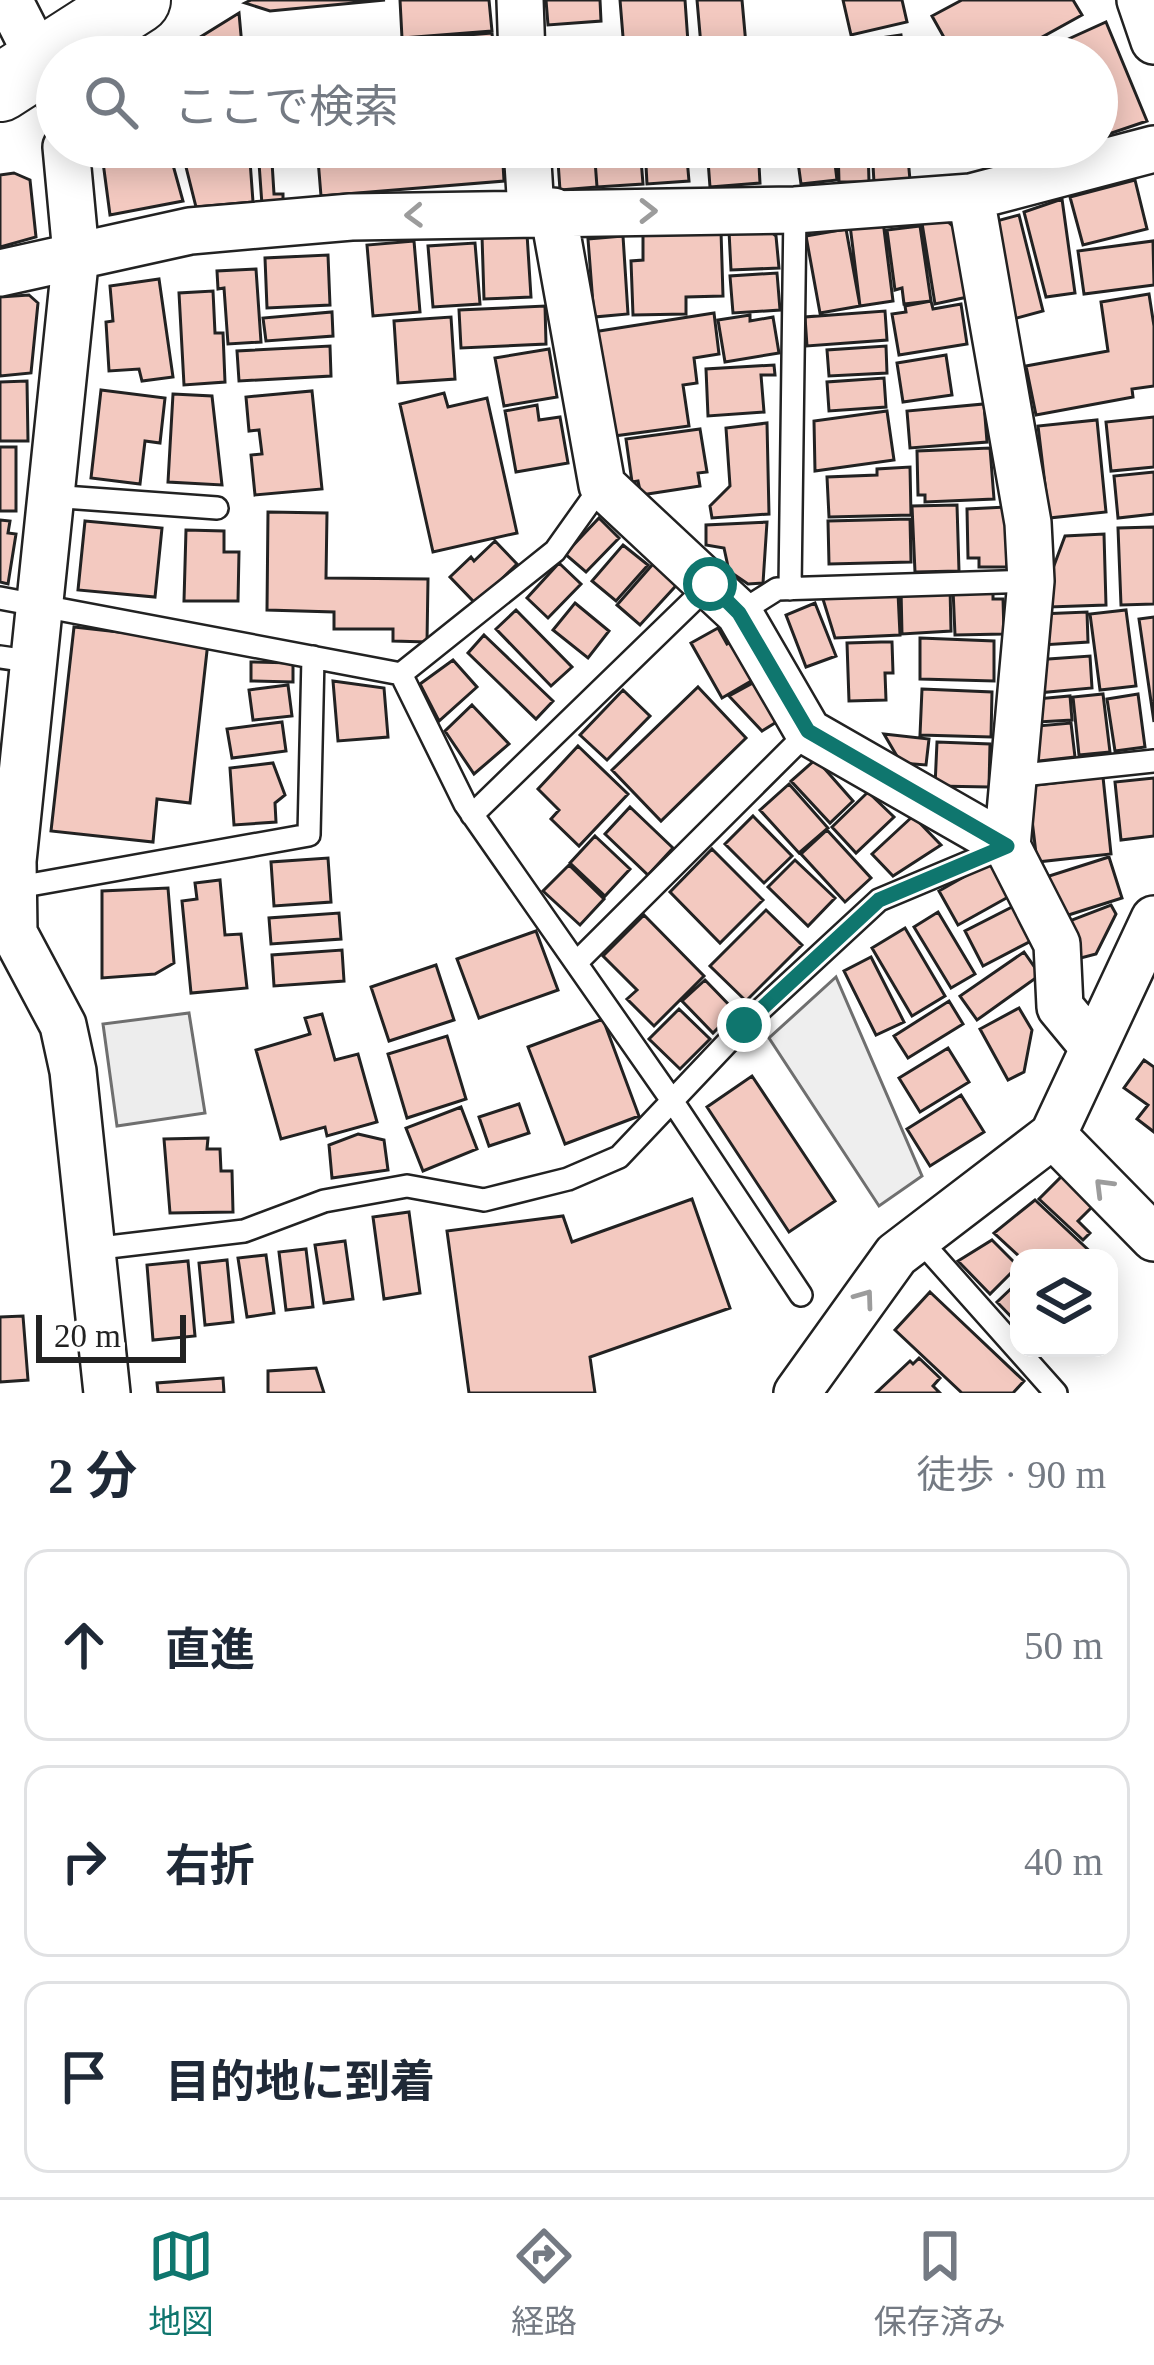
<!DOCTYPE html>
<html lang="ja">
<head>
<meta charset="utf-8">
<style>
  :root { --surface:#fff; --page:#f6f6f7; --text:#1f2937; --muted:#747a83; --line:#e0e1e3; --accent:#0f766e }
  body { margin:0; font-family:"Times New Roman","Noto Sans JP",serif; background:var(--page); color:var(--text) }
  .controls { position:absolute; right:36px; bottom:36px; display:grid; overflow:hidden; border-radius:24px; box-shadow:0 6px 30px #0003 }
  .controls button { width:108px; height:108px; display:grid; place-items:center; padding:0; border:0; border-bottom:3px solid var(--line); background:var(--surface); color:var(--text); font:60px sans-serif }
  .scale { position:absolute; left:36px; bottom:30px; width:150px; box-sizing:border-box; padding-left:12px; border:6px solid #222; border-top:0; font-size:33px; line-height:42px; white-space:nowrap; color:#222; -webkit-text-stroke:9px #fff; paint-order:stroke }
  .stop { position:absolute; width:36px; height:36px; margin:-27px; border:9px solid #0f766e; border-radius:50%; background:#fff }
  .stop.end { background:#0f766e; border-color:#fff; box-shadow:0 3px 12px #0008 }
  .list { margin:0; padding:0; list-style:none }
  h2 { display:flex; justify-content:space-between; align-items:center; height:156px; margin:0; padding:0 48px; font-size:51px }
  h2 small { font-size:39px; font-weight:400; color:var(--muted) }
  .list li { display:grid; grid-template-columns:78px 1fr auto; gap:36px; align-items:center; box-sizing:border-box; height:192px; margin:0 24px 24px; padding:0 24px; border:3px solid var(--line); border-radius:24px }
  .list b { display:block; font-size:45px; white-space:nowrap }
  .list em { font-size:39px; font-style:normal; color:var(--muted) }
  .icon { flex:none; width:66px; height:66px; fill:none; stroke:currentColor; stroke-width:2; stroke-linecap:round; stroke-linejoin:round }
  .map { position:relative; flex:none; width:1154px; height:1393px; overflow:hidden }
  .search { position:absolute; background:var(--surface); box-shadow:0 6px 30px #0003; left:36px; right:36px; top:36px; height:132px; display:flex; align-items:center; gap:30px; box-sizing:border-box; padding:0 42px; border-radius:66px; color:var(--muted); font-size:45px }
  .sheet { height:804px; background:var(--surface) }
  nav { display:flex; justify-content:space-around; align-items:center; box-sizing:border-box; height:168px; border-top:3px solid var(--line); background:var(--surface); font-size:33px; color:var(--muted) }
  nav a { display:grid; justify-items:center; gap:6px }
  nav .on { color:var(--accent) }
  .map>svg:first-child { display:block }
  .green { fill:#eee; stroke:#6f6f6f; stroke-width:3 }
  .parking { fill:#ededed; stroke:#6f6f6f; stroke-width:3 }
  .building { fill:#f3c9c0; stroke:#222; stroke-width:3 }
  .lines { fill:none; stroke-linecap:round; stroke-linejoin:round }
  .service-casing { stroke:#222; stroke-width:26 }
  .minor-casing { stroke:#222; stroke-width:50 }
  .trunk-casing { stroke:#222; stroke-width:70 }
  .service { stroke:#fff; stroke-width:21 }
  .minor { stroke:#fff; stroke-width:45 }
  .trunk { stroke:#fff; stroke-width:66 }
  .oneway { stroke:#9c9c9c }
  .route { stroke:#0f766e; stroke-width:15 }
</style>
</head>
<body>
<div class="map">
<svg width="1154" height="1393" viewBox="0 0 1154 1393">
  <rect width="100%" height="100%" fill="#fff"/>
  <path class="green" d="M836 977 922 1176 879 1206 769 1038Z"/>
  <path class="parking" d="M189 1013 205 1113 117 1126 103 1024Z"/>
  <path class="building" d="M251 0H385L270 11 245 3Z
    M400 0H489L492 31 402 38Z
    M546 0H600L601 21 548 25Z
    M620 0H685L689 57H638L637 48 624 49Z
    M697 0H742L747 56 702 57Z
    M843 0H902L907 22 851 35Z
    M962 0H1073L1082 15 1006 57H955L932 16Z
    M239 13 243 57H168Z
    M1106 22 1147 121 1097 138V57H1068L1064 41Z
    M492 33 494 57H310L309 48Z
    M901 35 904 57H848L846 43Z
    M101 147H168L183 201 110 215Z
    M181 147H249L253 202 196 207Z
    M317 147H502L504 181 321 196Z
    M557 147H594L597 187 560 190Z
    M594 147H640L643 184 597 187Z
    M645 147H686L689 181 647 184Z
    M707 147H758L760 183 710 187Z
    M796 147H833L837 180 801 184Z
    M838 147H868L869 182H839Z
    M872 147H907L910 180 874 183Z
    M272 162 274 194H283V204L262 205 259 163Z
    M14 173 30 180 36 237 0 247V175Z
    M1135 180 1147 229 1083 245 1070 197Z
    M1062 199 1075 293 1046 297 1024 212Z
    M1019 215 1043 311 1013 319 989 223Z
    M946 220 954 227 972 296 935 304 922 223Z
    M883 221 893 301 860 306 850 225Z
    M920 226 931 301 904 304 902 288 895 290 887 230Z
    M768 229 776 236 779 268 731 270 729 231Z
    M846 229 860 306 820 313 806 236Z
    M721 231 723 296 686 297V314L633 315 631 261 643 260V233Z
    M527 234 531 297 484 299 482 236Z
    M623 236 628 314 594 317 588 239Z
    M414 241 420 312 373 316 367 245Z
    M1153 241 1154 285 1084 294 1078 251Z
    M475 243 480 304 433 307 428 246Z
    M328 255 330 305 267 308 265 258Z
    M256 269 261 342 228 344 224 288 218 289 217 271Z
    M777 273 780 310 733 313 730 276Z
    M159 279 173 377 142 381 139 369 109 371 106 322 113 321 110 286Z
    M213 291 215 333H223L225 382 184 385 179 293Z
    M1149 294 1154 326V386L1132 389 1133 397 1036 415 1026 366 1108 351 1101 302Z
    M29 295 38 303 31 373 0 376V297Z
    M931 301 933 309 961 304 967 344 899 355 892 314 906 312 905 306Z
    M545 306 546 344 461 348 459 310Z
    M885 311 887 340 807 346 805 317Z
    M332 312 333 336 266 341 263 318Z
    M714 313 719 354 694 358 697 383 683 385 689 426 614 436 593 332Z
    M750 315V321L773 317 779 353 725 362 718 320Z
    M451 317 455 379 398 383 394 321Z
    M330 346 331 376 239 381 237 351Z
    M886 346 887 373 829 376 827 350Z
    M549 349 557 397 504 406 495 358Z
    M946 355 952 395 903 402 897 363Z
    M774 365 775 375H761L764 412 708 416 706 369Z
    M884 378 886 407 829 411 827 382Z
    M27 381 28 441H0V382Z
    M101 390 165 398 160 443 145 441 140 484 91 478Z
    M312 391 322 489 255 495 251 455 262 454 259 430 249 431 246 397Z
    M444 393 448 407 487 398 517 533 433 552 400 404Z
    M173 394 212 396 222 485 168 482Z
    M984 404 987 442 910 448 907 411Z
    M537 405 539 420 560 417 568 463 516 472 505 411Z
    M887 411 894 460 815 471 814 421Z
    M1154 417V467L1111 471 1106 422Z
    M1097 420 1106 512 1049 518 1038 426Z
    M767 423 769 514 712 518 710 506 730 486 726 428Z
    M700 429 707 472 698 473 700 486 641 495 638 481 632 482 626 439Z
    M0 447H16V511H0Z
    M990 448 994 499 925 502V495H918L917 451Z
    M910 467 911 515 829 517 827 477 877 475V469Z
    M1154 472V514L1118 518 1114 476Z
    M957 505 959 571 915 572 912 506Z
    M1006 507 1007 567H979V558H968L967 509Z
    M268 512 327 513 326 578 428 579 427 642 393 641V629H334V612L267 610Z
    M599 518 619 538 586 572 565 554Z
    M910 519 911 562 829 564 828 521Z
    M0 520 10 521 8 533 16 534 8 584 0 582Z
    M85 521 162 528 155 597 78 590Z
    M767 522 763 583 748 584 729 571 724 548 706 545V525Z
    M1154 527V604L1121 605 1118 528Z
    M186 530 224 531V552H239L238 601H184Z
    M1104 534 1106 605 1049 607V579L1065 536Z
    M495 541 517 564 476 604 450 577 471 557 474 561Z
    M623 545 648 565 616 601 592 581Z
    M660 556 683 578 640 625 617 605Z
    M559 563 581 584 548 618 527 598Z
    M950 587 951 631 902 634 901 589Z
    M993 587V599H1003L1004 634 955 635 953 589Z
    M898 593 900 635 835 638 822 596Z
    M575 603 609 631 588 658 553 630Z
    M815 603 836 656 806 667 786 615Z
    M516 610 572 667 551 686 496 629Z
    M1126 610 1136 686 1100 690 1090 614Z
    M1087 612 1088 642 1042 645 1040 614Z
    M1154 617V722L1139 619Z
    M74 627 208 642 190 803 157 799 153 842 51 831Z
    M718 628 727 644 737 639 758 677 722 698 691 643Z
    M484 635 553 701 536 719 468 653Z
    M920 638 994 641V681L920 679Z
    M881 642H892L893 673H885L886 700 849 701 847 643Z
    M1090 656 1092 688 1037 693 1035 660Z
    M453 660 477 687 439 721 420 684Z
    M251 662 293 663V682L251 681Z
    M762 678 783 718 762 731 729 696Z
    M333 681 384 688 388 737 338 741Z
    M288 685 292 716 253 720 249 690Z
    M698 687 746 738 661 821 612 770Z
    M922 689 992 692 991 737 920 735Z
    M623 690 650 716 607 760 580 735Z
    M1103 694 1110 752 1079 755 1073 697Z
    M1138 694 1145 747 1115 751 1107 699Z
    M1070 696 1072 720 1038 722 1036 699Z
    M472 705 509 744 474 774 445 731Z
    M282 722 286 751 232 758 227 729Z
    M1071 723 1075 757 1030 762 1026 727Z
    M884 734 929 739 926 765 901 763Z
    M937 742 990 744 989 787 935 786Z
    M578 746 628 794 579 846 551 819 559 810 538 789Z
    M816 759 853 801 830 823 791 781Z
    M273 763 285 795 275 803 276 822 234 825 230 768Z
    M1103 777 1111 854 1037 862 1028 786Z
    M1154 778V836L1121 840 1115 782Z
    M789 784 828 828 799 853 760 810Z
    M868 792 894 817 856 853 832 827Z
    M630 807 673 848 648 875 605 834Z
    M753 816 792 856 764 883 725 844Z
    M913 816 941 845 893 876 872 854Z
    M827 830 871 878 845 902 801 854Z
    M595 836 630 869 605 896 570 863Z
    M712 849 763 900 720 943 670 892Z
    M1109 857 1122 898 1059 918 1046 877Z
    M328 858 331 902 274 906 271 862Z
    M795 860 835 898 808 926 768 887Z
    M990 862 1010 896 958 925 939 891Z
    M569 865 604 899 580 925 543 891Z
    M220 880 225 935 241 934 247 988 191 993 182 901 197 899 195 883Z
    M168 888 174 963 155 974 102 978V891Z
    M1111 905 1116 914 1096 954 1077 959 1064 923Z
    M1014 906 1031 941 983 966 965 931Z
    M766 910 802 945 746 1001 710 966Z
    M938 912 975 974 951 988 914 927Z
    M339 913 341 939 271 944 269 918Z
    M644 915 704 976 654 1026 627 999 637 990 603 956Z
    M905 928 945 996 912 1016 872 948Z
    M536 931 558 990 479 1018 457 959Z
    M342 950 344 981 274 986 272 955Z
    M1024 952 1040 975 977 1020 960 996Z
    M871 957 904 1022 876 1035 844 971Z
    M436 965 454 1020 389 1041 371 987Z
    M705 980 735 1011 713 1033 682 1001Z
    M949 1001 963 1024 908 1058 894 1036Z
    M1019 1008 1032 1030 1024 1072 1008 1080 980 1029Z
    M679 1009 710 1039 680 1069 649 1039Z
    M322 1014 335 1060 358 1054 377 1122 327 1136 325 1127 281 1139 256 1050 310 1034 305 1018Z
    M603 1019 639 1116 565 1144 528 1047Z
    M447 1036 466 1099 407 1118 388 1054Z
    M948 1048 969 1082 920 1112 899 1078Z
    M1144 1060 1154 1067V1132L1137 1119 1148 1105 1124 1088Z
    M752 1076 835 1201 789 1232 707 1107Z
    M961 1095 984 1132 930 1166 907 1129Z
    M519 1104 529 1133 489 1146 479 1117Z
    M461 1107 477 1149 423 1171 406 1128Z
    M358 1134 384 1140 388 1170 332 1178 329 1145Z
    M208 1138 207 1149H220L221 1171H232L233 1212 170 1213 164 1139Z
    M1065 1173 1095 1204 1078 1221 1090 1233 1083 1240 1039 1199Z
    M692 1199 730 1308 590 1357 595 1393H469L447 1231 563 1216 572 1242Z
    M1035 1200 1097 1258H1021L994 1233Z
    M409 1212 420 1293 384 1299 373 1217Z
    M992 1240 1018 1266 990 1294 958 1261Z
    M345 1241 353 1299 324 1303 315 1245Z
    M306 1249 313 1307 286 1310 279 1252Z
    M266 1255 274 1313 247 1317 238 1258Z
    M227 1260 233 1322 205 1325 199 1263Z
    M188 1261 195 1336 153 1340 147 1265Z
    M1019 1281V1325L997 1302Z
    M930 1292 1024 1381 1013 1393H962L895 1330Z
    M23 1316 28 1380 0 1382V1317Z
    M919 1358 940 1378 933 1386 940 1393H876L910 1361 913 1364Z
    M316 1368 324 1393H268V1371Z
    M223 1378 224 1393H158L157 1383Z"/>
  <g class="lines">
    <g class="service-casing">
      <path id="service" d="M50 496 217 508
        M790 589 795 210
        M0 598 401 674 555 551 602 485
        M739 613 777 589 1031 581
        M0 657 35 662
        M401 674 465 804 673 1102 801 1295
        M1013 776 1154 761
        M472 815 710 584
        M13 888 309 835 313 657
        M576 963 808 732
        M918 1238 1056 1393
        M92 1249 244 1231 324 1201 407 1186 484 1200 568 1179 619 1157 744 1025 879 900 1003 848"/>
    </g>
    <g class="minor-casing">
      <path id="minor" d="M9 0 57 94
        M520 0 522 57
        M1140 0 1154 41
        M66 147 76 254 13 861 14 933 63 1025 73 1071 107 1393
        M527 147 531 211
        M971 197 1028 523 1031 581 1007 846 1057 944 1060 1007 1093 1047
        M553 211 602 485 739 613 808 732 1007 846
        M0 273 190 231 351 217 795 210 971 197 1154 149
        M1053 1135 1154 1238
        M797 1393 896 1255 1053 1135 1154 919"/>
    </g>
    <g class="trunk-casing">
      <path id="trunk" d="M0 88 137 0"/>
    </g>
    <use href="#service" class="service"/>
    <use href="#minor" class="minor"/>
    <use href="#trunk" class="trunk"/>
  </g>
  <defs><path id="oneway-chevron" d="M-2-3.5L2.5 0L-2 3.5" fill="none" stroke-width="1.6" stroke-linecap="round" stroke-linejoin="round" transform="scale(3)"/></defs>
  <g class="oneway">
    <use href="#oneway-chevron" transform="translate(648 211)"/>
    <use href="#oneway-chevron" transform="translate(414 215) rotate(178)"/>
    <use href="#oneway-chevron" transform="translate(1103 1187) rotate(-135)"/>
    <use href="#oneway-chevron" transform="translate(865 1298) rotate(-54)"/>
  </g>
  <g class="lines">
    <path class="route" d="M710 584 739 613 808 731 1007 846 879 900 744 1025"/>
  </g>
</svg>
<div class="controls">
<button><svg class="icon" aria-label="layers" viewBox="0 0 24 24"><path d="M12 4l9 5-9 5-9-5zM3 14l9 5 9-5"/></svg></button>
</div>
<div class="scale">20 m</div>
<div class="stop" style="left:710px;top:584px"></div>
<div class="stop end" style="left:744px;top:1025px"></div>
<div class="search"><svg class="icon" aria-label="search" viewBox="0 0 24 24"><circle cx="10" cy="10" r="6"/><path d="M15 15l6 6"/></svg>ここで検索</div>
</div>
<section class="sheet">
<h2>2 分<small>徒歩 · 90 m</small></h2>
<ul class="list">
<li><svg class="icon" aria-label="ahead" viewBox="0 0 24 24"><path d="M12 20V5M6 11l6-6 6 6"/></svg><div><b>直進</b></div><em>50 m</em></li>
<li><svg class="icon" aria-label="right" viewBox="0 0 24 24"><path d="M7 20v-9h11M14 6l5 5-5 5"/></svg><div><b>右折</b></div><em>40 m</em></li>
<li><svg class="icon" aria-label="arrive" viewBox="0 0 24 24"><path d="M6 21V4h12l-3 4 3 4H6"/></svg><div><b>目的地に到着</b></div></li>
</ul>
</section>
<nav>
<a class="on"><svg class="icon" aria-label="map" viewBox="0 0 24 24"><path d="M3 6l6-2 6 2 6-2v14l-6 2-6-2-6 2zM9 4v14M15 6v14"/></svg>地図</a>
<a><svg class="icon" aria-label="directions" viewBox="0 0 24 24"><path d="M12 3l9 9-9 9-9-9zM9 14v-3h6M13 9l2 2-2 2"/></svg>経路</a>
<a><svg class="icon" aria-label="saved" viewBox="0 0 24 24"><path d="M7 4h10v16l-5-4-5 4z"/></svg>保存済み</a>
</nav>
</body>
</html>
